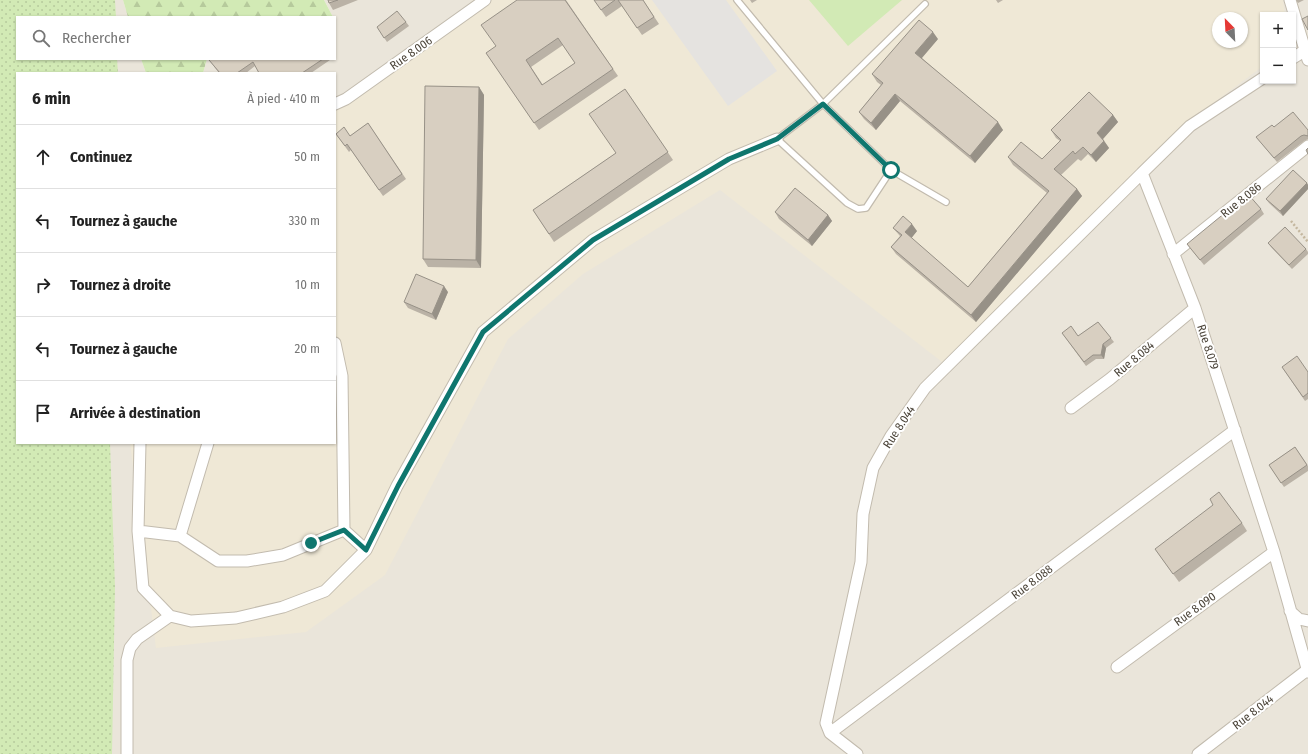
<!DOCTYPE html>
<html lang="fr">
<head>
<meta charset="utf-8">
<style>
  :root { --surface:#fff; --page:#f6f6f6; --text:#222; --muted:#767676; --line:#e0e0e0 }
  body { margin:0; font-family:"Fira Sans Condensed",sans-serif; background:var(--page); color:var(--text) }
  .controls { position:absolute; right:12px; top:12px; display:grid; overflow:hidden; border-radius:0px; box-shadow:0 1px 3px #0004 }
  .controls button { width:36px; height:36px; display:grid; place-items:center; padding:0; border:0; border-bottom:1px solid var(--line); background:var(--surface); color:var(--text); font:20px sans-serif }
  .compass { position:absolute; left:1212px; top:12px; width:36px; height:36px; border-radius:50%; background:var(--surface); box-shadow:0 1px 3px #0004; rotate:336deg }
  .stop { position:absolute; width:12px; height:12px; margin:-9px; border:3px solid #0f766e; border-radius:50%; background:#fff }
  .stop.end { background:#0f766e; border-color:#fff; box-shadow:0 1px 4px #0008 }
  .list { margin:0; padding:0; list-style:none }
  h2 { display:flex; justify-content:space-between; align-items:center; height:52px; margin:0; padding:0 16px; font-size:17px }
  h2 small { font-size:13px; font-weight:400; color:var(--muted) }
  .list li { display:grid; grid-template-columns:26px 1fr auto; gap:12px; align-items:center; box-sizing:border-box; height:64px; padding:0 16px; border-top:1px solid var(--line) }
  .list b { display:block; font-size:15px; white-space:nowrap }
  .list em { font-size:13px; font-style:normal; color:var(--muted) }
  .icon { flex:none; width:22px; height:22px; fill:none; stroke:currentColor; stroke-width:2; stroke-linecap:round; stroke-linejoin:round }
  .map { position:relative; flex:none; width:1308px; height:754px; overflow:hidden }
  .search { position:absolute; background:var(--surface); box-shadow:0 1px 3px #0004; left:16px; top:16px; width:320px; height:44px; display:flex; align-items:center; gap:10px; box-sizing:border-box; padding:0 14px; border-radius:0px; color:var(--muted); font-size:15px }
  .panel { position:absolute; background:var(--surface); box-shadow:0 1px 3px #0004; left:16px; top:72px; width:320px; height:372px; border-radius:0px }
  .map>svg:first-child { display:block }
  .residential { fill:#eae5da; fill-rule:evenodd }
  .education { fill:#efe8d6; fill-rule:evenodd }
  .grass { fill:url(#grass-dots) }
  .forest { fill:url(#forest-firs) }
  .pitch { fill:#d2eab5 }
  .parking { fill:#e5e3e0 }
  .lines { fill:none; stroke-linecap:round; stroke-linejoin:round }
  .lane-casing { stroke:#c2bbae; stroke-width:8 }
  .street-casing { stroke:#c2bbae; stroke-width:13 }
  .path { stroke:#c4b79f; stroke-width:2.5; stroke-dasharray:2 2; stroke-linecap:butt }
  .lane { stroke:#fff; stroke-width:5.5 }
  .street { stroke:#fff; stroke-width:11 }
  .wall { fill:#bab2a6; fill-rule:evenodd }
  .shaded-wall { fill:#979187 }
  .building { fill:#d8cfc1; stroke:#979187; fill-rule:evenodd }
  .route { stroke:#0f766e; stroke-width:5 }
  .labels { text-anchor:middle; stroke-width:4; stroke-linejoin:round; paint-order:stroke }
  .street-label { font-size:12px; fill:#4b4439; stroke:#fff }
</style>
</head>
<body>
<div class="map">
<svg width="1308" height="754" viewBox="0 0 1308 754">
  <defs>
    <pattern id="grass-dots" width="8" height="8" patternUnits="userSpaceOnUse"><rect width="8" height="8" fill="#d2eab5"/><path d="M2 2h.1M6 6h.1" fill="none" stroke="#b6ca9c" stroke-width="1.8" stroke-linecap="round"/></pattern>
    <pattern id="forest-firs" width="22" height="20" patternUnits="userSpaceOnUse"><rect width="22" height="20" fill="#d2eab5"/><path d="M5 1l3.5 6h-7zM16 11l3.5 6h-7z" fill="#b6ca9c"/></pattern>
  </defs>
  <rect width="100%" height="100%" fill="#f6f3ec"/>
  <path class="residential" d="M0 0H123L128 17H17V59H141L146 73H17V443H335V73H203L207 59H335V17H333L324 0H1308V754H0ZM1263 15H1293V81H1263ZM1218 18H1242V42H1218Z"/>
  <path class="education" d="M490 0H1283L1285 15H1263V66L1188 122 1140 166 946 365 720 190 583 274 508 339 385 575 306 632 156 648 130 443H335V107ZM1218 18H1242V42H1218Z"/>
  <path class="grass" d="M0 0H115L116 17H17V59H117L118 73H17V443H110L115 587 112 754H0Z"/>
  <path class="forest" d="M123 0H324L333 17H128Z
    M141 59H207L203 73H146Z"/>
  <path class="pitch" d="M809 0H902L848 46Z"/>
  <path class="parking" d="M652 0H726L777 71 728 106Z"/>
  <g class="lines">
    <g class="lane-casing">
      <path id="lane" d="M737 0 823 104 891 170 946 202
        M891 170 866 208 858 209 847 203 777 139 823 104 925 4"/>
    </g>
    <g class="street-casing">
      <path id="street" d="M1290 0 1308 60
        M1293 58 1304 51
        M1263 78 1190 126 1142 173 1195 308 1274 552 1308 672
        M335 104 346 99 485 0
        M1173 254 1308 146
        M1071 408 1110 379 1195 308
        M140 443 138 531 143 588 170 616 191 621 236 618 283 607 325 591 366 550 344 530 342 376 335 343
        M208 443 180 536 218 561H247L283 555 344 530
        M138 531 180 536
        M366 550 397 486 483 332 593 240 729 159 777 139
        M1290 611 1299 619 1308 621
        M1117 667 1274 552
        M830 733 1235 430
        M127 754V660L130 648 137 639 170 616
        M857 754 830 733 826 723 861 562 863 514 873 468 891 436 925 388 1142 173
        M1198 754 1307 670"/>
    </g>
    <path class="path" d="M1291 221 1308 242"/>
    <use href="#lane" class="lane"/>
    <use href="#street" class="street"/>
  </g>
  <path class="wall" d="M328 0H358L333 10 329 3Z
    M566 0 618 76 539 130 486 53ZM563 45 575 63 543 85 531 67Z
    M594 0H643L659 24 642 35 622 6 606 17Z
    M750 0H757L752 3Z
    M996 0H1003L998 3Z
    M1296 0H1304L1298 3Z
    M406 22 409 26 387 42 377 27Z
    M938 39 922 58 1003 130 975 163 900 101 876 130 864 119 859 112 881 85 877 82 872 74Z
    M211 59H330V60L311 73H259L255 66 246 73H219L209 60Z
    M479 87 484 95 481 268 428 267 423 259Z
    M625 89 673 160 554 242 533 210 616 153Z
    M1113 115 1118 122 1103 139 1109 148 1096 162 1088 154 1081 161 1078 159 1061 175 1077 189 1082 196 976 322 896 254 891 247 900 236 893 228 917 231 911 238 968 287 1047 193 1013 165 1008 157 1042 159 1060 141 1056 138 1051 130Z
    M368 123 406 179 383 196 351 150 349 152 336 134 350 136Z
    M1274 127 1308 130V139L1304 141 1277 162 1256 137Z
    M1307 183 1308 185V189L1283 216 1269 203 1266 199Z
    M1261 209 1264 214 1204 265 1187 244Z
    M775 212 828 215 832 221 812 246 779 219Z
    M1268 243 1306 249 1308 252V254L1292 269 1271 247Z
    M448 292 436 320 408 308 404 302Z
    M1098 322 1114 342 1106 348 1104 359H1096L1086 366 1062 333 1078 336Z
    M1282 367 1308 372V399L1305 401Z
    M1295 447 1308 466V471L1284 487 1269 465Z
    M1242 523 1247 531 1179 582 1155 549Z"/>
  <path class="shaded-wall" d="M933 32 938 39 920 60 915 53Z
    M479 87 484 95 481 268 476 260Z
    M895 94 900 101 876 130 871 123Z
    M1113 115 1118 122 1102 140 1097 133Z
    M998 122 1003 130 975 163 970 156Z
    M1104 141 1109 148 1096 162 1091 155Z
    M1307 183 1308 185V189L1283 216 1280 211Z
    M1077 189 1082 196 976 322 971 315Z
    M828 215 832 221 812 246 808 240Z
    M912 224 917 231 910 240 905 232Z
    M444 286 448 292 436 320 432 314Z
    M1103 344 1106 348 1104 359 1101 355Z"/>
  <path class="building" d="M328 0H338L329 3Z
    M517 0H565L613 69 534 123 486 53 496 46 481 25ZM558 38 575 63 542 85 526 60Z
    M594 0H615L601 10Z
    M618 0H643L654 17 637 28Z
    M397 11 406 22 384 38 377 27Z
    M1308 16V30L1302 19Z
    M919 20 933 32 915 53 998 122 970 156 895 94 871 123 859 112 883 83 872 74Z
    M211 59H323L302 73H259L253 62 237 73H220L209 60Z
    M425 86 479 87 476 260 423 259Z
    M625 89 668 152 549 234 533 210 616 153 589 114Z
    M1089 92 1113 115 1097 133 1104 141 1091 155 1083 147 1075 154 1073 151 1054 169 1077 189 971 315 891 247 902 235 893 228 903 216 912 224 905 232 968 287 1049 191 1008 157 1021 142 1042 159 1061 140 1051 130Z
    M1293 112 1308 130V136L1304 135 1301 136 1274 158 1256 137 1272 125 1274 127Z
    M368 123 402 174 379 190 347 144 345 146 336 134 344 127 350 136Z
    M1308 148V154L1306 150Z
    M1293 170 1307 183 1280 211 1266 199Z
    M795 188 828 215 808 240 775 212Z
    M1248 194 1261 209 1200 260 1187 244Z
    M1285 227 1306 249 1289 265 1268 243Z
    M416 274 444 286 432 314 404 302Z
    M1098 322 1111 338 1103 344 1101 355H1093L1084 362 1062 333 1071 326 1078 336Z
    M1297 356 1308 372V393L1303 397 1282 367Z
    M1295 447 1307 465 1281 483 1269 465Z
    M1219 492 1242 523 1173 574 1155 549 1213 505 1210 499Z"/>
  <g class="lines">
    <path class="route" d="M311 543 344 530 366 550 398 486 483 332 593 240 729 159 777 139 823 104 891 170"/>
  </g>
  <g class="labels">
    <g class="street-label">
      <text transform="translate(411 53) rotate(-35)" y="4">Rue 8.006</text>
      <text transform="translate(1241 200) rotate(-39)" y="4">Rue 8.086</text>
      <text transform="translate(1208 347) rotate(72)" y="4">Rue 8.079</text>
      <text transform="translate(1134 359) rotate(-40)" y="4">Rue 8.084</text>
      <text transform="translate(899 427) rotate(-57)" y="4">Rue 8.044</text>
      <text transform="translate(1032 582) rotate(-37)" y="4">Rue 8.088</text>
      <text transform="translate(1195 609) rotate(-36)" y="4">Rue 8.090</text>
      <text transform="translate(1253 712) rotate(-38)" y="4">Rue 8.044</text>
    </g>
  </g>
</svg>
<div class="controls">
<button>+</button>
<button>−</button>
</div>
<svg class="compass" viewBox="-18 -18 36 36"><path d="M0-13l5 13h-10z" fill="#e53935"/><path d="M0 13l5-13h-10z" fill="#767676"/></svg>
<div class="stop" style="left:891px;top:170px"></div>
<div class="stop end" style="left:311px;top:543px"></div>
<div class="search"><svg class="icon" aria-label="search" viewBox="0 0 24 24"><circle cx="10" cy="10" r="6"/><path d="M15 15l6 6"/></svg>Rechercher</div>
<section class="panel">
<h2>6 min<small>À pied · 410 m</small></h2>
<ul class="list">
<li><svg class="icon" aria-label="ahead" viewBox="0 0 24 24"><path d="M12 20V5M6 11l6-6 6 6"/></svg><div><b>Continuez</b></div><em>50 m</em></li>
<li><svg class="icon" aria-label="left" viewBox="0 0 24 24"><path d="M17 20v-9H6M10 6l-5 5 5 5"/></svg><div><b>Tournez à gauche</b></div><em>330 m</em></li>
<li><svg class="icon" aria-label="right" viewBox="0 0 24 24"><path d="M7 20v-9h11M14 6l5 5-5 5"/></svg><div><b>Tournez à droite</b></div><em>10 m</em></li>
<li><svg class="icon" aria-label="left" viewBox="0 0 24 24"><path d="M17 20v-9H6M10 6l-5 5 5 5"/></svg><div><b>Tournez à gauche</b></div><em>20 m</em></li>
<li><svg class="icon" aria-label="arrive" viewBox="0 0 24 24"><path d="M6 21V4h12l-3 4 3 4H6"/></svg><div><b>Arrivée à destination</b></div></li>
</ul>
</section>
</div>
</body>
</html>
